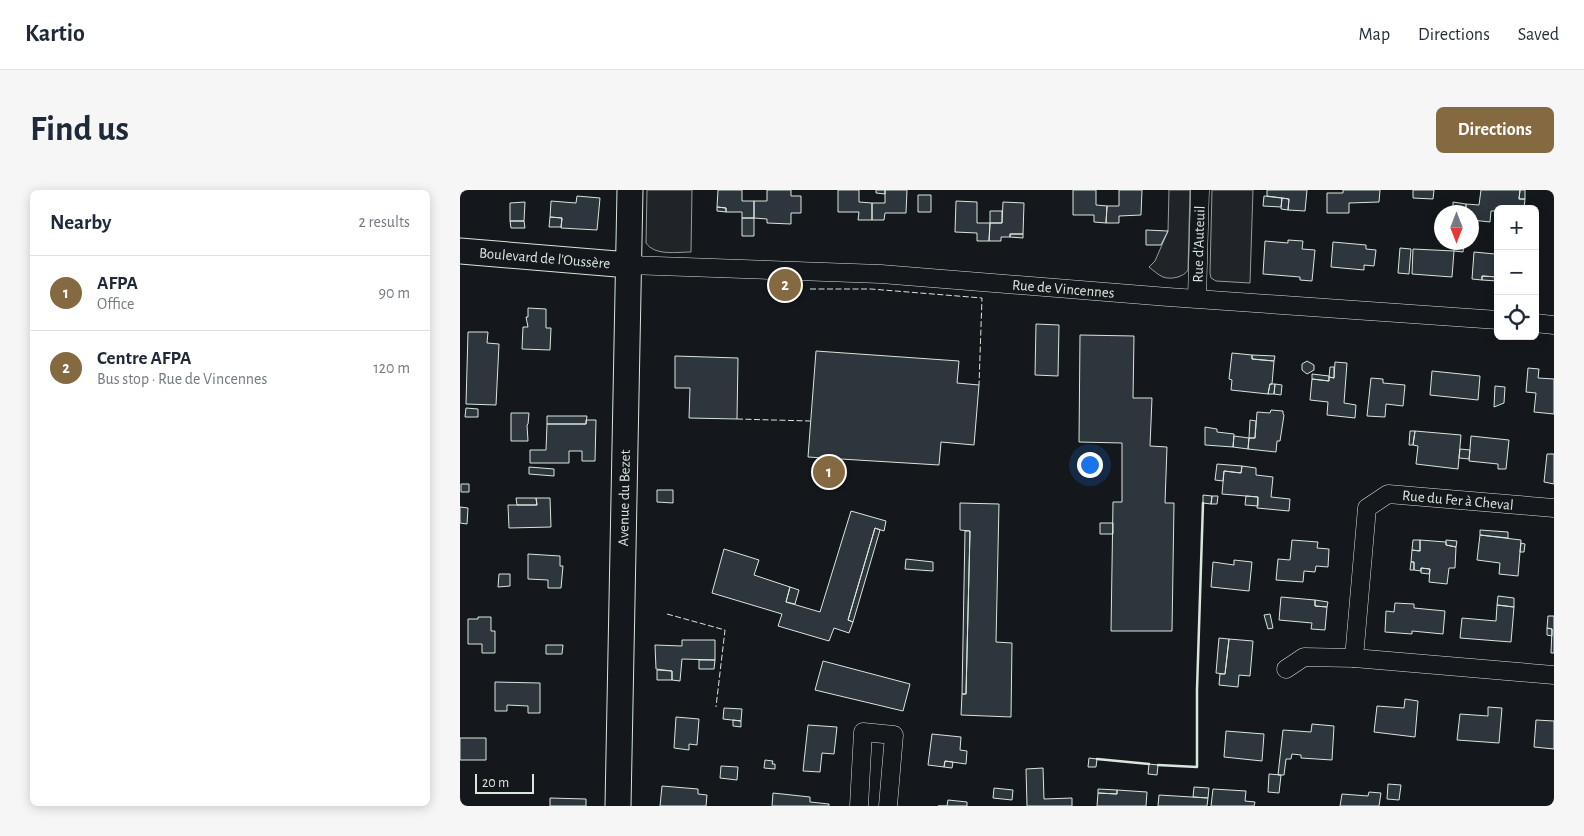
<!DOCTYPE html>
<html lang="en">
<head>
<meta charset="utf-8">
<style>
  :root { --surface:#fff; --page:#f6f6f7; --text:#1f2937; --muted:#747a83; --line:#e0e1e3; --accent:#846941 }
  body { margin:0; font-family:"Alegreya Sans",sans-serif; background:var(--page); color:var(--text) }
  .controls { position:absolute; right:15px; top:15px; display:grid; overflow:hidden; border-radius:8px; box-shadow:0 2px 12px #0003 }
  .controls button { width:45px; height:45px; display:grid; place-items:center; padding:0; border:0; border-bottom:1px solid var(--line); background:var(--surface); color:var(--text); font:25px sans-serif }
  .compass { position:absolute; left:974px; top:15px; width:45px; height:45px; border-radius:50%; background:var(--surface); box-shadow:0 2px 12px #0003; rotate:180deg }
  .scale { position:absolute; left:15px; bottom:12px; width:59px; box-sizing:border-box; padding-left:5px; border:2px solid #d8e6dc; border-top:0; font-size:14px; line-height:18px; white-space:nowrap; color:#d8e6dc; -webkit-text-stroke:4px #14181c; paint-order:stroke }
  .you { position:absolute; left:629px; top:274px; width:18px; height:18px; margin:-12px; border:4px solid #fff; border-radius:50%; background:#1a73e8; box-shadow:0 0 0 8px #1a73e833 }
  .badge { display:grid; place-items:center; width:32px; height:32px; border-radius:50%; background:var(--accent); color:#fff; font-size:16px; font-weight:700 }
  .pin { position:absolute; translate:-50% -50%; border:2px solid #fff; box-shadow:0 1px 5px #0006 }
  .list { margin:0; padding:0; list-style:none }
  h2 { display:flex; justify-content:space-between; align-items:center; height:65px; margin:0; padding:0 20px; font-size:21px }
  h2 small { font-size:16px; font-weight:400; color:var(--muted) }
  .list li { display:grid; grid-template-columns:32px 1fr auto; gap:15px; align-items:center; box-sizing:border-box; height:75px; padding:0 20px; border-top:1px solid var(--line) }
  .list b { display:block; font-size:19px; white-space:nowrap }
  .list p { margin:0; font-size:16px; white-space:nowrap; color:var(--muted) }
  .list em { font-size:16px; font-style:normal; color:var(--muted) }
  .icon { flex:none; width:28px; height:28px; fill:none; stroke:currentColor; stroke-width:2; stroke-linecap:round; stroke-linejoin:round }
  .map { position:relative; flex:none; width:1094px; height:616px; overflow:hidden; border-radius:8px }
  header { display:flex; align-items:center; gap:30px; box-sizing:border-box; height:70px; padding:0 25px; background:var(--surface); border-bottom:1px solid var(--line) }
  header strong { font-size:24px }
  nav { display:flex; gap:28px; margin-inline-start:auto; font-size:18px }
  .intro { display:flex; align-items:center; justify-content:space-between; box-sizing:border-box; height:120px; padding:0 30px }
  h1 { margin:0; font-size:35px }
  .button { padding:12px 22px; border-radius:8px; background:var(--accent); color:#fff; font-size:18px; font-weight:700 }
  main { display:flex; gap:30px; padding:0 30px }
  aside { flex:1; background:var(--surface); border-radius:8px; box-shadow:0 2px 12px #0003 }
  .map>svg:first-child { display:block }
  .green { fill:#202428; stroke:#939e99 }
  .building { fill:#2c363c; stroke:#d8e6dc }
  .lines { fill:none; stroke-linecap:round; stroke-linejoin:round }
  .street-casing { stroke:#d8e6dc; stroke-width:19 }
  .secondary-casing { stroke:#d8e6dc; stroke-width:27 }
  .street { stroke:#14181c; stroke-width:18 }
  .secondary { stroke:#14181c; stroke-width:25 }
  .fence { stroke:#d8e6dc; stroke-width:1; stroke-dasharray:6 2.5; stroke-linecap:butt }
  .wall { stroke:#d8e6dc; stroke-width:2.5 }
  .labels { text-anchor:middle; stroke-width:4; stroke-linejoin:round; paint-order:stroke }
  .street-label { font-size:15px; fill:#d8e6dc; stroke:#14181c }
</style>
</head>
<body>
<header>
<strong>Kartio</strong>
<nav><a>Map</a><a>Directions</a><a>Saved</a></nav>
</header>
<div class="intro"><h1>Find us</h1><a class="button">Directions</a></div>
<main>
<aside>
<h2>Nearby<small>2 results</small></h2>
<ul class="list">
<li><span class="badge">1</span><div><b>AFPA</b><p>Office</p></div><em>90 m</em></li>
<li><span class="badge">2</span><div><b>Centre AFPA</b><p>Bus stop · Rue de Vincennes</p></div><em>120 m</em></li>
</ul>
</aside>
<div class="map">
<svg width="1094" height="616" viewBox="0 0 1094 616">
  <rect width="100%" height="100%" fill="#14181c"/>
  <path class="green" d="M187 0H232L231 62C216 62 195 66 186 53Z
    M709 0H730L728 80C724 87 711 90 703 87 698 85 693 80 689 77L695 71 708 41Z
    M752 0H793L790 93 756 91 751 88 750 83Z"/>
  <path class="building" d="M258 0H282V11H294V28H282V22H266V18L257 17Z
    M307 0H331V6H341V23H331V34L307 33V29L294 28V11H307Z
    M378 0H399V12L412 13V30H398L399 22H378Z
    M416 0H425V4L416 3Z
    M425 0H447L446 23H425L424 30H412V13H425Z
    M613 0H636V15L647 16 646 33 634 32V25H613Z
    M659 0H682L681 25 659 26V33H646L647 16H659Z
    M807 0H847L845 21 828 20 829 9 807 6Z
    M883 0H920L919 12 889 13V23H867V3H883Z
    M953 0H974L973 9 953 8Z
    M1021 0H1060L1059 9H1065L1064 19H1038V21H1031L1030 32 1012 30V22H1006V14L1019 15Z
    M1060 0H1065V9H1059Z
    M458 5H471V22H458Z
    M117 6 140 8 137 40 101 38 102 28 90 27 91 11 116 13Z
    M804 6 822 8 821 17 803 16Z
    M822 8 829 9 828 20 821 19Z
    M496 11 517 12V33H530L529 51H517V43L495 42Z
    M65 12 64 31H50V13Z
    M543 12 564 13 563 44H550V47H541V51H529L530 33H542Z
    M993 12 1006 14V22H993Z
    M257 17 266 18V22L257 21Z
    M530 21H542V33H530Z
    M90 27 102 28 101 37H89Z
    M282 28H294V46H282Z
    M1012 30 1018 31 1016 47H1012Z
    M50 31H64L65 38H51Z
    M686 40 708 41 701 55H686Z
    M550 44H563V48L550 47Z
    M828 50 843 51 842 59 855 60 852 91 840 90V87L803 84 805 51 828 53Z
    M873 52 906 55V59L916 60 914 76 904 75V80L871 77Z
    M995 52H1004L1003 62 994 61Z
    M1036 55H1038V87L1022 86V90L1012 89 1014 62 1035 64Z
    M940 58 951 59 949 84 938 83Z
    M953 59 994 61 992 87 952 84Z
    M1022 86 1038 87V91L1022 90Z
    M68 118 86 119V138H91L90 160 62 159 63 137H68L66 127H68Z
    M576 134 599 135 598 186 575 185Z
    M8 142H28L27 153 39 154 36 215 6 214Z
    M620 145 674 146 673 208H692L690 256 707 257 705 313H714L712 441H651L653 312H662V253L619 252Z
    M356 161 499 171 497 193 519 195 514 255 481 252 479 275 348 267Z
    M772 163 792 165V169L814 171 812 194H810L808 204 771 200 772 190 769 189Z
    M792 165 815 166 814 171 792 169Z
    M215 166 278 168 277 229 229 228 230 198H215Z
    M847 171 854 175V180L847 184 842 180V174Z
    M875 172 887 173 884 213 896 215 895 228 867 225 868 212 850 210 852 189 869 191V187L874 188Z
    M870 177H874V188L869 187Z
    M1068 178 1079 179 1078 188 1094 189V224L1074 222 1076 203 1066 202Z
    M972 181 1020 186 1018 210 970 205Z
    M852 184 869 186V191L852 189Z
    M911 188 923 189V193L945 195 943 216 926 214 925 227 907 226Z
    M810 194H815L814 204H808Z
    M815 194 822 195 821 205 814 204Z
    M1035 196 1045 197 1044 213 1034 217Z
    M6 218 18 219V227H5Z
    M811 220 823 221V224L824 225 820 251H817L816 262 788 259 789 248H795L797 222 810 223Z
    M51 223H69L68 234 67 235 68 251H51Z
    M87 226H127L126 234H87Z
    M126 230H136L135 271H122V261H109V273H70V260H86L87 234H126Z
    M790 230 796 231 795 248H789Z
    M745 237 757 239V242L774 244 773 257 745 255Z
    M950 241H955L953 255H949Z
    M955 241 1001 245 998 279 956 274 958 256 953 255Z
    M774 246 789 248 788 259 773 257Z
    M1011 246 1049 250 1046 279H1038V274L1009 271Z
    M1000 259 1010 260 1009 269 999 268Z
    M1087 264H1094V294L1084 292Z
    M757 274 782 276 781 283 764 281 763 291 755 290Z
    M782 276 796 278V285L813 287 811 307 830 309 829 321 797 318 798 307 762 304 764 281 781 283Z
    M69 277 94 279V286L69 284Z
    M1 294H9V302H1Z
    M197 300H213V313L197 312Z
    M743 305 752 306 751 314 743 313Z
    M752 306H758L757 314H751Z
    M786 306 798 307V316L785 315Z
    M56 308H76L77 315H57Z
    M76 308H90L91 337 49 338 48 315H77Z
    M500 313 539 314 536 452 552 453 551 527 501 525 502 504H506L510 341 500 340Z
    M0 317 8 318 7 334 0 333Z
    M391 321 426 331 424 341 415 338 388 430 393 432 389 443 374 438 369 451 318 436 322 424 252 403 264 359 299 370 294 385 330 397 326 412 360 422Z
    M640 333H653V344H640Z
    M415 338 420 340 393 432 388 430Z
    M1020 340 1048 342V348L1020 345Z
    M505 341H510L506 504H502Z
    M1020 345 1061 350 1058 386 1039 384 1040 373 1017 370Z
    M832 350 858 352 857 358 869 359 868 377 856 376 855 382 844 381 843 392 816 390 818 369 830 370Z
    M953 350H960V361L952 360Z
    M960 350 986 352V355L996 357 995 378H989L987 394 969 392 970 379 961 378V381L954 380V372H951L952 360 960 361Z
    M986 350 997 351 996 357 986 355Z
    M1061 353 1065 354 1064 362H1060Z
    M68 364 100 366V376H103L101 398H88V390L68 389Z
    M446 369 473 372V381L445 379Z
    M774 370 792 372 789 401 751 397 753 372 774 375Z
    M951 372H954V380H950Z
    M961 378 970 379 969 384 961 383Z
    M39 384H50V396L38 397Z
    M330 397 339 400 335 414 326 412Z
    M1038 406 1054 408V417L1037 415Z
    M821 407 855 410V416L867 417 865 440 851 439 852 433 819 430Z
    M855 410 868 412 867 417 855 416Z
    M935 413 954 414V418L985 421 983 444 952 441V444L925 442 926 421 934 422Z
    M1037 415 1054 417 1051 452 1000 448 1002 428 1036 431Z
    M810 424 813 438 808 439 804 425Z
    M1088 426H1094V463H1091L1092 439 1087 438Z
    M18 427H31V441H35V463H22V454H8V429H18Z
    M1087 438 1092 439V446L1087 445Z
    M759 448 769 449 765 484 756 483Z
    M769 449 793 451 790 486 779 485 778 497 759 495 760 484H765Z
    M222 450H255V470L222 469 220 491 212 490V481L196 479 195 455 222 456Z
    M86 455H103L102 464H86Z
    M239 470H255L254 479H239Z
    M363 471 450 494 443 521 355 500Z
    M197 480 212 481V490H197Z
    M35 492 80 493V523H68V516L47 515V521H35Z
    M945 509 958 511 955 547 914 542 917 516 944 518Z
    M1028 517 1042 518 1039 553 997 550 1000 524 1028 526Z
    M264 518 282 519 281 531 263 529Z
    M216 527 239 529 237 555 229 554V560L214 558Z
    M273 530 281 531V537L273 536Z
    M1076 530 1094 531V559L1074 557Z
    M852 534 874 536 872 570 841 568V565L832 564 831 569H826L824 585H818L823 540 851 542Z
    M348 535 377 537 374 564 362 563 360 582 343 581Z
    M766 541 804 544 802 571 764 567Z
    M472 544 501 547 500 560 507 561 506 574 485 571 484 577 468 575Z
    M0 548H26V570H0Z
    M629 568 637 569 636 577H628Z
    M305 570 313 571 312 574H315V579L304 578Z
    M485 571 493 572 492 578 484 577Z
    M689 574 698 575 697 585 688 584Z
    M261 576 278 577 277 590 260 588Z
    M583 578 584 609 612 608V616H567L566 579Z
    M809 584 821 585 819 603 808 602Z
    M928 594 941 595 939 610 927 609Z
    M202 596 238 599V604L247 605 246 616H200Z
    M734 597 749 598 748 608 733 607Z
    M534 598 553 600 552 610 533 608Z
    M638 599 657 600V604L638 603Z
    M753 599 786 601 785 611 795 612 794 616H751Z
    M657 600 687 602 686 616H637L638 603 657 604Z
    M909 602 921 603 919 616H880L882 604 908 606Z
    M313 603 350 607V612L369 614V616H312Z
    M699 605 748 608 747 616H698Z
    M90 608 126 609V616H90Z
    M488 610 507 612V616H478H487Z"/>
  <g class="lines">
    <g class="street-casing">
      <g id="street">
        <path id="s1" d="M169 75 421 84 708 107 1038 130"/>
        <path id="s2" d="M737 108 740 0"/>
        <path d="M1075 133 1094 135"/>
        <path d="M1094 318 928 304 907 318 894 468 1094 485"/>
        <path d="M826 479 844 467 894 468"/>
        <path d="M399 616 403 542 434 545 428 616"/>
      </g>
    </g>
    <g class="secondary-casing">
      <g id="secondary">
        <path id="s3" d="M0 61 169 75"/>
        <path id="s4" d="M158 616 170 0"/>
      </g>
    </g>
    <use href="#street" class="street"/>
    <use href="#secondary" class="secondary"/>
    <path class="fence" d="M350 99H411L522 108 519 195
      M277 229 350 231
      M207 424 265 440 256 517"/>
    <path class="wall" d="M637 569 689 574
      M698 575 737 577V500L743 313"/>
  </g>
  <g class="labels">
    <g class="street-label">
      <text dy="5" stroke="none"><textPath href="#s2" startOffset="54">Rue d'Auteuil</textPath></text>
      <text dy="5" stroke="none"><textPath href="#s3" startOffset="85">Boulevard de l'Oussère</textPath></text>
      <text dy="5" stroke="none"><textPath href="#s1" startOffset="435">Rue de Vincennes</textPath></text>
      <text dy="5" stroke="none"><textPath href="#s4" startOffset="308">Avenue du Bezet</textPath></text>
      <text transform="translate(998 310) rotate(5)" y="5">Rue du Fer à Cheval</text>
    </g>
  </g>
</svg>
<div class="controls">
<button>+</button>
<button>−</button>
<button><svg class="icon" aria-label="locate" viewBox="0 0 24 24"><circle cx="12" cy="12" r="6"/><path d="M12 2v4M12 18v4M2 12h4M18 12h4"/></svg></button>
</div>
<svg class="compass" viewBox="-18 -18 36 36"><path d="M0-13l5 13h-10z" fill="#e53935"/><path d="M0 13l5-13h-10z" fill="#747a83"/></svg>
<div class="scale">20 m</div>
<div class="you"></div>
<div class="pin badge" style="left:369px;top:282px">1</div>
<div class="pin badge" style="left:325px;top:95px">2</div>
</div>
</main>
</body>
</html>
